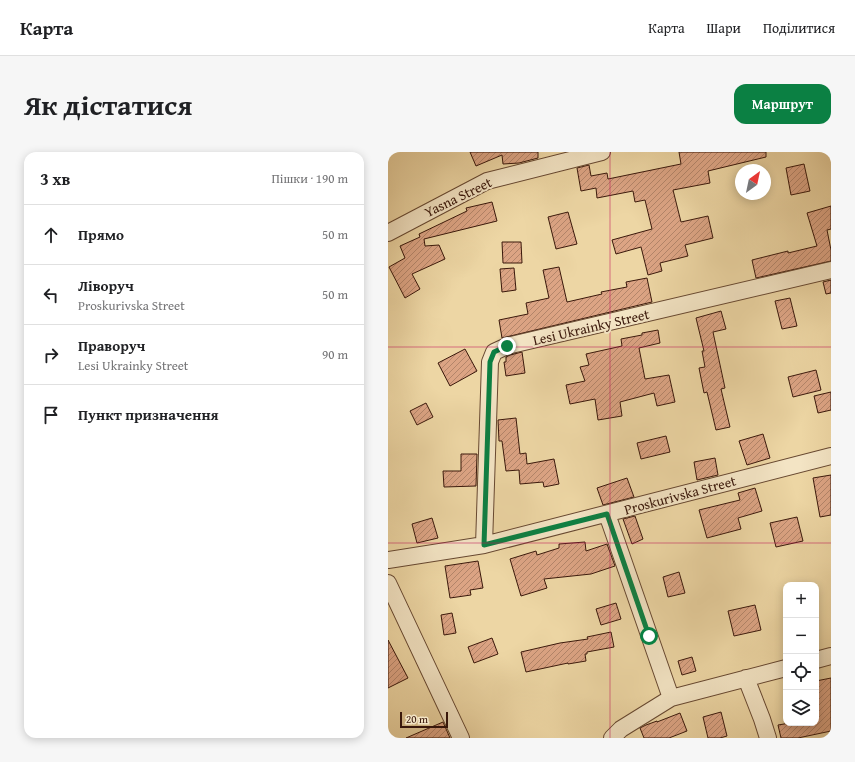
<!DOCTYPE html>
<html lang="uk">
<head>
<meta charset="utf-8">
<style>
  :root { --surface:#fff; --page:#f6f6f6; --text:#202124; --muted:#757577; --line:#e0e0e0; --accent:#0b8043 }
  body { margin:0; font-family:"Gentium Book Plus",serif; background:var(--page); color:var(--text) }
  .controls { position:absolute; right:12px; bottom:12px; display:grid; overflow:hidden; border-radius:8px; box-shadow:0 2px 10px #0003 }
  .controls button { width:36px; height:36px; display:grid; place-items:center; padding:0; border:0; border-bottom:1px solid var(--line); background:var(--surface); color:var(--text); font:20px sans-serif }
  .compass { position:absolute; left:347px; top:12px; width:36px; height:36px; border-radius:50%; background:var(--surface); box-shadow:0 2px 10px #0003; rotate:33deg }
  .scale { position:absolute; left:12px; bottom:10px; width:48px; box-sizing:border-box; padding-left:4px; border:2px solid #3a180b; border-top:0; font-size:11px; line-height:14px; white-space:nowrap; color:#3a180b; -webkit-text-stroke:3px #f3e4c4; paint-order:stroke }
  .stop { position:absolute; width:12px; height:12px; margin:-9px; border:3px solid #0b8043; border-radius:50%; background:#fff }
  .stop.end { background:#0b8043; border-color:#fff; box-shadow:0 1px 4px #0008 }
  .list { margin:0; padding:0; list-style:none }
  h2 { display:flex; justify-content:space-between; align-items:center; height:52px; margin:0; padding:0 16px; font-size:17px }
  h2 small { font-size:13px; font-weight:400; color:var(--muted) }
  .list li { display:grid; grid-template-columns:26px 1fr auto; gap:12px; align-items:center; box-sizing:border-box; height:60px; padding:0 16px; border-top:1px solid var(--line) }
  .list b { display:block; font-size:15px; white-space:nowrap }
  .list p { margin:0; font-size:13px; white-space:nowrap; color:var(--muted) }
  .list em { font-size:13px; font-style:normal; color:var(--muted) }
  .icon { flex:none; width:22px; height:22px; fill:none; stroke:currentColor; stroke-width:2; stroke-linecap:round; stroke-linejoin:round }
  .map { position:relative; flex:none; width:443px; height:586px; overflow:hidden; border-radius:12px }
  header { display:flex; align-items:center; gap:24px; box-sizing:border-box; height:56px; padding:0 20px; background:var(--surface); border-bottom:1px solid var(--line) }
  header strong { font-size:19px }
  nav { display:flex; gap:22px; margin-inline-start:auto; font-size:14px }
  .intro { display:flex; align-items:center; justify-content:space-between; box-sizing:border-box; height:96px; padding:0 24px }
  h1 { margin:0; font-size:28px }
  .button { padding:10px 18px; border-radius:12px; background:var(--accent); color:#fff; font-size:14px; font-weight:700 }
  main { display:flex; gap:24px; padding:0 24px }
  aside { flex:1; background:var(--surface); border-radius:12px; box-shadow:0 2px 10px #0003 }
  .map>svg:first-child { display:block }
  .building { fill:url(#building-hatch); stroke:#3a180b }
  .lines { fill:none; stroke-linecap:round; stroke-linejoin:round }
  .minor-casing { stroke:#674831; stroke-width:18 }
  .minor { stroke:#f3e4c4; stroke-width:16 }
  .route { stroke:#0b8043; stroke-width:5 }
  .grid { fill:none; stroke:#c2185b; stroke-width:1; stroke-opacity:0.55 }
  .labels { text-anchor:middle; stroke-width:4; stroke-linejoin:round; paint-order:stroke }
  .street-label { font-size:14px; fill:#3a180b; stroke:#f3e4c4 }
</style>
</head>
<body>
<header>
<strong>Карта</strong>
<nav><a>Карта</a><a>Шари</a><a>Поділитися</a></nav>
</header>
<div class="intro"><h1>Як дістатися</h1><a class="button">Маршрут</a></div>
<main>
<aside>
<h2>3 хв<small>Пішки · 190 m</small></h2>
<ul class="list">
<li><svg class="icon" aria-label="ahead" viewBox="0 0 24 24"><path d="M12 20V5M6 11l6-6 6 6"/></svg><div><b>Прямо</b></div><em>50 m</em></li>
<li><svg class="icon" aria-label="left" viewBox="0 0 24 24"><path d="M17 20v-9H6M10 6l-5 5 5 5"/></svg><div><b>Ліворуч</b><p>Proskurivska Street</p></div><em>50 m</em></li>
<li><svg class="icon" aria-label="right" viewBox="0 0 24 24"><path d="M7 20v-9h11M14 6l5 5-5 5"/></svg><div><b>Праворуч</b><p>Lesi Ukrainky Street</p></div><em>90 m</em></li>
<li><svg class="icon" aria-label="arrive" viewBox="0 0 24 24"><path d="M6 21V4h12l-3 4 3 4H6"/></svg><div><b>Пункт призначення</b></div></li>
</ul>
</aside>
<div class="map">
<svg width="443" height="586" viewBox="0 0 443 586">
  <defs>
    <pattern id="building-hatch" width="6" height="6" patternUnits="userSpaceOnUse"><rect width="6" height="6" fill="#dca484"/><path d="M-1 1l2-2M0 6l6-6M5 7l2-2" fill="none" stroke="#b3856a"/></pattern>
  </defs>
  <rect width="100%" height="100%" fill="#edd6a4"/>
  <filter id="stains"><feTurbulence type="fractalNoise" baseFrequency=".005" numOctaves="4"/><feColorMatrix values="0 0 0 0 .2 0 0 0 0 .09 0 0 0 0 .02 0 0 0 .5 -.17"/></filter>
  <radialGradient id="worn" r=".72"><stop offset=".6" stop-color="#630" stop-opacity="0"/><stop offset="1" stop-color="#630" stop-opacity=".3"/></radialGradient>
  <path class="building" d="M82 0H150V6L131 11 115 12 114 3 88 14Z
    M291 0H378V5L320 19 322 31 285 38 293 70 320 64 325 86 297 93 300 104 272 111 274 119 260 123 253 95 228 102 224 88 264 77 257 48 247 50 245 39 209 46 208 36 193 39 189 16 201 13 203 24 219 21 220 27 293 12Z
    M416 12 422 39 403 43 398 16Z
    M104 50 109 69 36 87 37 94 51 93 57 107 24 122 32 137 17 146 1 115 17 106 12 94 32 85 31 82 79 59 78 56Z
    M443 54V77L439 78 443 98V109L368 126 364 108 400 99V101L429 94 419 61Z
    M180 60 189 92 168 97 160 65Z
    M114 90H133L134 111H115Z
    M171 115 179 150 214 142 213 140 239 135 238 130 259 126 264 150 114 186 111 168 140 162 138 151 161 146 155 118Z
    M126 116 128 138 114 140 112 117Z
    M443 128V141L438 142 435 130Z
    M402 146 409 174 394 177 387 149Z
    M333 159 338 177 325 180 337 236 333 237 342 275 328 278 319 240 316 241 311 216 317 215 314 199H316L308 166Z
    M270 178 272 191 251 196 257 227 281 223 287 250 269 254 266 241 232 250 234 264 210 268 207 247 182 252 178 233 197 229 192 215 201 213 198 202 234 194 233 187 254 183V181Z
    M77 197 89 219 62 234 50 211Z
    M134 200 137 221 118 224 116 210H118V205L122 203Z
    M428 218 433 238 405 245 400 225Z
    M443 240V258L430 261 426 244Z
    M38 251 45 265 29 273 22 259Z
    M128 266 132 302 138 301 139 312 166 307 171 332 156 335 155 330 132 332 131 318 118 319 114 289H111L110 268Z
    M375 282 382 306 359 313 351 289Z
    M278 284 282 300 253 307 249 291Z
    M73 302H89L88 334 56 335 55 319H73Z
    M327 306 330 323 309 328 306 310Z
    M443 323V363L432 365 425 326Z
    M239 326 246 345 215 353 209 336Z
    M367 336 374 359 350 366 353 377 319 386 311 358 352 348 350 341Z
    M247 364 255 387 244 392 235 367Z
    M409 365 415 389 388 395 382 371Z
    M44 366 50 386 29 391 24 372Z
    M197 390 198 399 219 392 227 414 203 422 156 427 159 436 133 444 122 407 148 399 149 403 171 396V392Z
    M90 409 95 436 82 438 83 443 62 446 57 414Z
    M291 420 297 441 280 445 275 425Z
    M228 451 233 467 213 473 208 457Z
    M367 453 373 478 346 484 340 459Z
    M64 461 68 481 56 483 53 463Z
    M223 480 226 495 199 500V502H197L198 509 180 512V511L138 520 133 500 172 491 200 487 199 485Z
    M104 486 110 502 86 511 80 495Z
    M0 488 20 526 0 536Z
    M304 505 308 519 294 523 290 509Z
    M443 526V579L410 586H393L390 573 402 571H428V529Z
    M333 560 339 584 332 586H320L315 565Z
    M292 561 299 579 281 586H256L252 576 258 573 269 569V570Z
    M55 570 62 586H18Z"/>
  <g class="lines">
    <g class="minor-casing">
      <path id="minor" d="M0 81 99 29 214 0
        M219 362 283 546
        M96 393 102 210 106 200 119 194 443 118
        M0 408 96 393 443 304
        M0 431 73 586
        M428 508 443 504
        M358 526 374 567 380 586
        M224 586 233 577 283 546 398 516"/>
    </g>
    <use href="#minor" class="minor"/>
  </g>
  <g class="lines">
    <path class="route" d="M119 194 106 200 102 210 96 393 219 362 261 484"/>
  </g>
  <path class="grid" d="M222 0V586M0 195H443M0 391H443"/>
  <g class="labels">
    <g class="street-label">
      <text transform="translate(70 45) rotate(-26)" y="5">Yasna Street</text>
      <text transform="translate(203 175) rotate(-13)" y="5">Lesi Ukrainky Street</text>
      <text transform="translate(292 343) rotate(-15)" y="5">Proskurivska Street</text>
    </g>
  </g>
  <rect width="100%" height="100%" filter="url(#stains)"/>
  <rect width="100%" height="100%" fill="url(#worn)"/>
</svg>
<div class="controls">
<button>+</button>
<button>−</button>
<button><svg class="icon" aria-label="locate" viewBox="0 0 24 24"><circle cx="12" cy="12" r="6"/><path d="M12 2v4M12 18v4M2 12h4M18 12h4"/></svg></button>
<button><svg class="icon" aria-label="layers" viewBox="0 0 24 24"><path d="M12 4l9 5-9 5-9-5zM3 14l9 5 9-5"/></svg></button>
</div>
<svg class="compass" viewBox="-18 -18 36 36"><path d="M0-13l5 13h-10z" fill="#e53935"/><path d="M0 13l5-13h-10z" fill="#757577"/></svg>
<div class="scale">20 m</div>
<div class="stop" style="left:261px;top:484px"></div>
<div class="stop end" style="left:119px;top:194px"></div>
</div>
</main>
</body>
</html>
